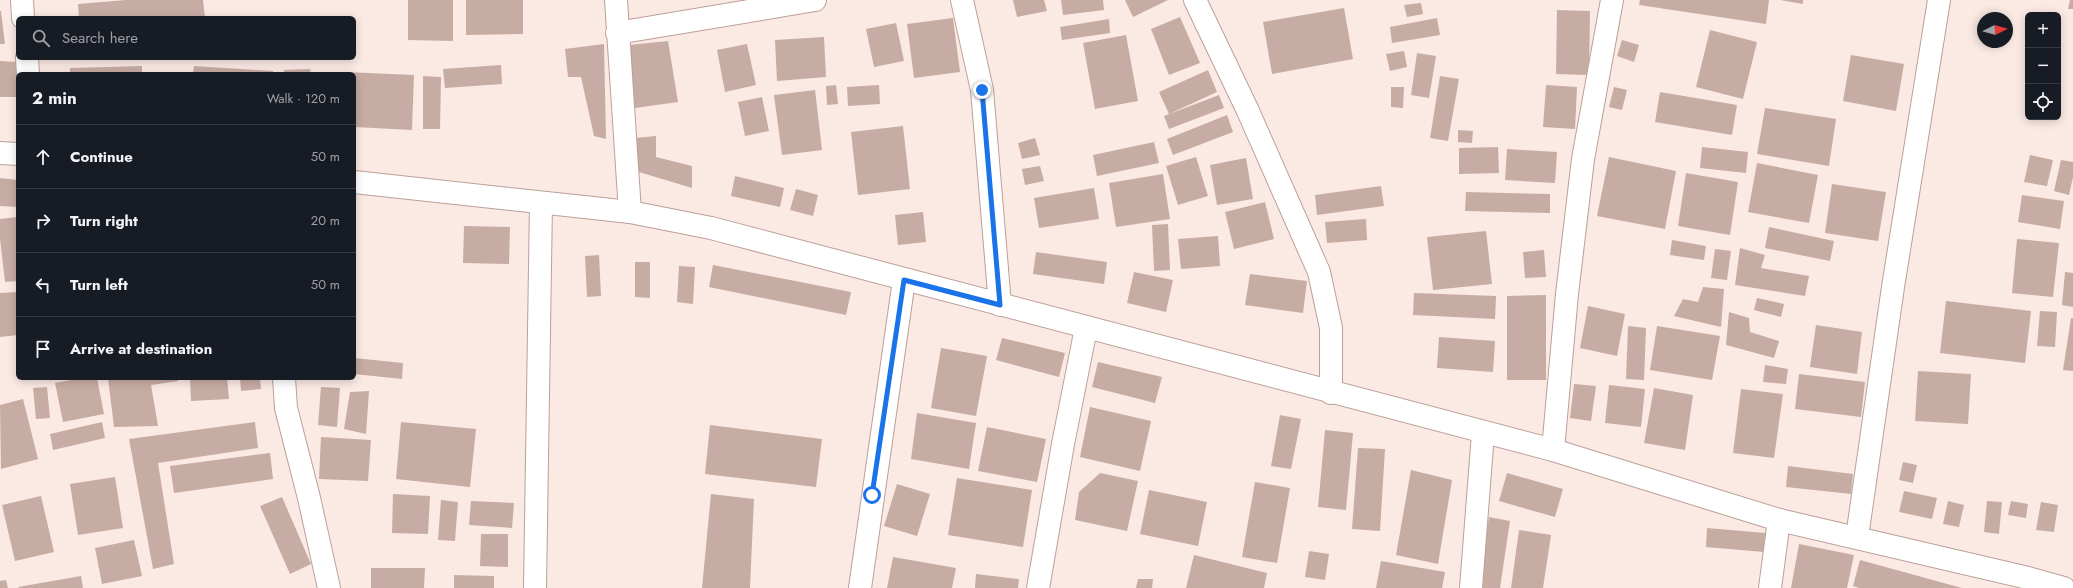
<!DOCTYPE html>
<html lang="en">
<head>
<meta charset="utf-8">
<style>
  :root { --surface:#171b24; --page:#242831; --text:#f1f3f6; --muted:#9ea1a6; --line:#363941 }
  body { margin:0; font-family:Jost,sans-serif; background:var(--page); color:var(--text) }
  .controls { position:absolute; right:12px; top:12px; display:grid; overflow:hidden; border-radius:6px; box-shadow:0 2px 10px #0003 }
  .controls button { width:36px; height:36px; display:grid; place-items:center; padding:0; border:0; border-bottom:1px solid var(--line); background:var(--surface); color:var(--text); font:20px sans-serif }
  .compass { position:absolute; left:1977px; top:12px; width:36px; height:36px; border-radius:50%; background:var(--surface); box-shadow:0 2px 10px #0003; rotate:85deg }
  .stop { position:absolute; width:12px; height:12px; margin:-9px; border:3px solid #1a73e8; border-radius:50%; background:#fff }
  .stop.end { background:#1a73e8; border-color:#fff; box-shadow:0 1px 4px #0008 }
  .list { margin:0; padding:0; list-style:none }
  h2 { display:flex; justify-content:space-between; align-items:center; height:52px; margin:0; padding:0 16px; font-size:17px }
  h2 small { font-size:13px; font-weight:400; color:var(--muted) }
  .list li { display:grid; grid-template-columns:26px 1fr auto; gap:12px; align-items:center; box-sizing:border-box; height:64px; padding:0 16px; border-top:1px solid var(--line) }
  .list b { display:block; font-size:15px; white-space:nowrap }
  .list em { font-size:13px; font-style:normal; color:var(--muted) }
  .icon { flex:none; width:22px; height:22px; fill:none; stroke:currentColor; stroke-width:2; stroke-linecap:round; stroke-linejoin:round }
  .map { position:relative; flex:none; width:2073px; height:588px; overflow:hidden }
  .search { position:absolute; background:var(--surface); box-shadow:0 2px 10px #0003; left:16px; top:16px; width:340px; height:44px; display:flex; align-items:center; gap:10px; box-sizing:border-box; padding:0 14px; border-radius:6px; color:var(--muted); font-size:15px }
  .panel { position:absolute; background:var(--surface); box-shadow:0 2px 10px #0003; left:16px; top:72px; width:340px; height:308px; border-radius:6px }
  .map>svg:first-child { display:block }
  .building { fill:#c7aca4 }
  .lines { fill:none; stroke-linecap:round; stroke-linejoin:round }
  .minor-casing { stroke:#bba098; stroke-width:24 }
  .tertiary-casing { stroke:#bba098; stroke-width:24 }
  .minor { stroke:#fff; stroke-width:22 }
  .tertiary { stroke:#fff; stroke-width:22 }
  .route { stroke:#1a73e8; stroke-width:5 }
</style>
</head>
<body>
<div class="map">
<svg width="2073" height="588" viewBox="0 0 2073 588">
  <rect width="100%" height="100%" fill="#fbe9e4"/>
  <path class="building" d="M126 0H203L205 18H79L78 4Z
    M408 0H453V41L408 40Z
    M466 0H523V34L466 35Z
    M1013 0H1044L1047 11 1017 17Z
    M1061 0H1103L1104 10 1063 15Z
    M1125 0H1168L1133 17Z
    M1640 0H1769L1766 24 1639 5Z
    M1780 0H1803V4Z
    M2070 0H2073V9H2068Z
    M1421 3 1423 14 1407 17 1404 5Z
    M1344 8 1353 59 1272 74 1263 22Z
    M1557 10 1590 11 1589 75 1556 74Z
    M0 11H1L5 44H0Z
    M1180 17 1200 63 1169 75 1151 29Z
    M953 18 960 72 914 78 907 24Z
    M1437 18 1440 35 1392 43 1390 27Z
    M1109 19 1110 33 1062 40 1060 27Z
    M896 23 904 61 874 67 866 29Z
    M1710 30 1757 42 1743 99 1696 87Z
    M1126 35 1138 101 1095 109 1083 43Z
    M824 37 826 77 777 81 775 40Z
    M1622 40 1639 45 1634 62 1617 56Z
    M668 41 678 102 635 108 629 45Z
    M604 44 606 139 594 136 581 77H568L565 49Z
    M747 44 756 85 725 92 717 50Z
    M1404 51 1407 67 1390 71 1386 54Z
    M1417 53 1436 56 1429 98 1411 95Z
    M1851 55 1904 64 1896 111 1843 101Z
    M0 61 17 62V97H0Z
    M501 65 502 84 445 88 443 69Z
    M142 66V74H70V68Z
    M194 66 273 71V74H193Z
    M310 69 311 74H284V70Z
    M1208 70 1217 92 1169 114 1159 92Z
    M345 72 414 75 412 130 354 127V74H344Z
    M423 76 441 77 440 129H423Z
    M1440 76 1459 79 1448 141 1430 138Z
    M836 85 838 104 827 105 826 86Z
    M879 85 880 104 848 106 847 87Z
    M1546 85 1577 87 1575 129 1543 127Z
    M1391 87H1404L1403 108 1391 107Z
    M1614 87 1627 90 1622 110 1609 107Z
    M815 90 822 150 782 155 774 95Z
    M1660 92 1737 105 1732 135 1655 122Z
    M1219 95 1224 108 1169 129 1164 116Z
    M762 97 769 131 745 136 738 102Z
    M1765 108 1836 119 1829 166 1757 154Z
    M1227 115 1233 132 1173 155 1167 139Z
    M903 126 910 189 858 195 851 132Z
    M1458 130 1473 131 1472 143 1458 142Z
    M656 136V157L692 166V188L639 172 635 138Z
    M1035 138 1040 155 1022 159 1018 143Z
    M1154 142 1159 163 1097 176 1093 155Z
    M1498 147 1499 173 1459 174V148Z
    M1702 147 1748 152 1746 173 1700 168Z
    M1507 149 1557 152 1555 183 1505 180Z
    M2030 155 2053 160 2047 186 2024 182Z
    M1196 157 1208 196 1178 205 1166 166Z
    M1609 157 1676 171 1665 229 1597 216Z
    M1246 158 1253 199 1217 205 1210 165Z
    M2061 160 2073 162V177L2069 195 2054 191Z
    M1757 163 1818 175 1809 223 1748 212Z
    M1040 166 1044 181 1025 185 1022 169Z
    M1686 173 1738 182 1730 235 1678 226Z
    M1163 174 1170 219 1116 227 1109 183Z
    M735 176 784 188 780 207 731 196Z
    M0 178 18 180V207L0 206Z
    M1832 184 1886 192 1878 241 1825 233Z
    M1381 186 1384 206 1317 215 1315 195Z
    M1094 188 1099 219 1039 228 1034 198Z
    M796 189 818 195 813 216 790 210Z
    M1466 192 1550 194V213L1465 211Z
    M2022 195 2064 201 2060 229 2018 222Z
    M1265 202 1274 239 1234 249 1225 212Z
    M923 212 926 242 898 245 895 215Z
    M18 217V281L5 282 0 239V219Z
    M1366 219 1367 240 1327 243 1325 222Z
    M1168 224 1170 270 1154 271 1152 225Z
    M464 226 510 227 509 264 463 263Z
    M1769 227 1834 241 1830 261 1765 248Z
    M1486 231 1492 284 1433 290 1427 237Z
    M1218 236 1220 266 1181 269 1178 239Z
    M2017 239 2059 243 2053 297 2012 293Z
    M1672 240 1706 246 1704 260 1670 255Z
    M1740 248 1765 255 1761 268 1809 276 1805 296 1735 285Z
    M1715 249 1731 251 1727 280 1711 278Z
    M1544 250 1546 277 1525 278 1523 252Z
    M1036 252 1107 262 1104 284 1033 274Z
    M599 255 601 296 587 297 585 256Z
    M635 262H650V298L635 297Z
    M713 265 851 292 846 315 709 287Z
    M679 266 695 267 693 304 677 302Z
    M1134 272 1173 280 1166 312 1127 303Z
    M2065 272 2073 273V307L2062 305Z
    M1250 274 1307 281 1303 313 1245 305Z
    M1703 287 1724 289 1721 327 1674 316 1683 299 1698 302Z
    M18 292V335L0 337V293Z
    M1414 293 1496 296 1495 319 1413 315Z
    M1546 295V380H1507V296Z
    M1757 298 1784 304 1781 317 1754 310Z
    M1946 301 2031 311 2025 363 1940 353Z
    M1588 306 1625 314 1617 356 1580 348Z
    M2040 311 2057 312 2055 347 2037 346Z
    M1729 312 1749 318 1750 332 1779 341 1774 358 1726 345Z
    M2071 318H2073V371L2063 370Z
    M1816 325 1862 332 1857 374 1810 367Z
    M1628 326 1646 328 1644 380 1626 379Z
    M1657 326 1720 336 1712 380 1650 370Z
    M1439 337 1495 341 1493 372 1437 368Z
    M1002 338 1065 353 1059 377 996 360Z
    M941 348 987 356 976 416 931 408Z
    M354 358 403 363 402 379 354 374Z
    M1098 362 1162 377 1155 403 1092 387Z
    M1765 365 1788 369 1786 384 1763 382Z
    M1918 371 1971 374 1968 424 1915 421Z
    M1799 374 1865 382 1861 417 1795 409Z
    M81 378H97L104 414 63 422 55 383Z
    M108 378H178V381L151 385 158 426 114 427Z
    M190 378H227L229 399 191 401Z
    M240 378H260L261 389 241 391Z
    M1574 384 1596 386 1591 421 1570 418Z
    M1609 385 1645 389 1641 427 1605 423Z
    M47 387 50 418 36 419 33 388Z
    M321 387 340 388 337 427 318 425Z
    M1654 388 1693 395 1685 450 1644 443Z
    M1741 389 1783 394 1774 458 1733 453Z
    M369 391 366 434 344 429 350 392Z
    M23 399 38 459 1 469 0 405Z
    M1090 407 1151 421 1140 471 1080 457Z
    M917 413 976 423 969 469 911 459Z
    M1280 415 1301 419 1291 469 1271 466Z
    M102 422 105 438 53 450 50 434Z
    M255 422 258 448 158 463 174 564 153 569 129 439Z
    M401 422 476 429 470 487 396 479Z
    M710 425 822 439 816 487 705 474Z
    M987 427 1046 439 1037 482 978 471Z
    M1325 430 1353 433 1346 510 1318 507Z
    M321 437 371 440 368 481 319 479Z
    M1358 448 1385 449 1380 531 1352 529Z
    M270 453 273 479 174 493 170 466Z
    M1903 462 1917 465 1913 483 1899 480Z
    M1788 466 1853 474 1851 494 1786 487Z
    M1411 470 1452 480 1438 564 1396 555Z
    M1100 473 1138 481 1127 531 1075 520 1079 492Z
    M1507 473 1563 489 1555 517 1499 501Z
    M115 477 123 528 78 535 70 484Z
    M957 478 1032 490 1023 547 948 535Z
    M1255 482 1290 488 1277 563 1242 557Z
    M897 484 930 494 917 536 884 526Z
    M1149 490 1207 502 1198 546 1140 534Z
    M1904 491 1937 498 1932 519 1899 512Z
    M393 494 430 496 428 534 392 533Z
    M711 494 754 499 750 588H702Z
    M41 496 54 552 15 561 2 505Z
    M282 497 311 564 290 574 260 506Z
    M441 500 458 502 455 541 438 540Z
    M471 501 514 503 512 528 469 525Z
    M1948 501 1964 505 1959 527 1943 524Z
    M1987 501 2002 502 1999 534 1984 532Z
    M2011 501 2028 504 2026 518 2008 515Z
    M2041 502 2058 505 2054 532 2036 530Z
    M1489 517 1510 521 1500 588H1478Z
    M1707 528 1765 533 1764 552 1706 547Z
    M1519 530 1551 535 1543 588H1511Z
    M481 534H508V567L480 566Z
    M134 540 142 576 102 584 95 548Z
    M1799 544 1854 555 1847 588H1791Z
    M1309 551 1329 554 1325 580 1305 577Z
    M1194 555 1267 573 1264 588H1186Z
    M893 557 956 568 952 588H887Z
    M1860 560 1962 588H1859L1853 586Z
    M1381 561 1445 572 1442 588H1376Z
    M371 568H425L424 588H371Z
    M976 574 1019 579 1018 588H975Z
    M454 575 494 576V588H454Z
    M81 576 83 588H19L18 587Z
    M1138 579H1153L1152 588H1136Z
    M6 580 8 588H0V581Z"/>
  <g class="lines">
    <g class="minor-casing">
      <path id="minor" d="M22 0 23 18
        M616 0 630 212
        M962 0 982 90 1000 305
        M1195 0 1248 111 1319 272 1331 328V393
        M617 33 815 0
        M27 58 28 74
        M284 378 286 408 309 498 329 588
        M1553 450 1567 294 1583 159 1612 0
        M1857 537 1893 287 1939 0
        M535 588 541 203
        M860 588 904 280
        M1038 588 1063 444 1086 328
        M1471 588 1483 433
        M1770 588 1779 520"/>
    </g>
    <g class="tertiary-casing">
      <path id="tertiary" d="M0 153 18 154
        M354 182 630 212 711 228 1553 450 1779 520 2028 578 2064 588"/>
    </g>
    <use href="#minor" class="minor"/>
    <use href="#tertiary" class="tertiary"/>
  </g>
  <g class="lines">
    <path class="route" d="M872 495 904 280 1000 305 982 90"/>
  </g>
</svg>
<div class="controls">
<button>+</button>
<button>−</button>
<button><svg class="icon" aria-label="locate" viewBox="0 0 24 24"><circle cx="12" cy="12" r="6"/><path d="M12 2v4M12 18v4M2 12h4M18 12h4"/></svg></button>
</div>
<svg class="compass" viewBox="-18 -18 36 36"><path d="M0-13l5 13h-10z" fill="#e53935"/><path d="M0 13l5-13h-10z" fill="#9ea1a6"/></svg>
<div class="stop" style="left:872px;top:495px"></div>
<div class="stop end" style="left:982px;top:90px"></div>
<div class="search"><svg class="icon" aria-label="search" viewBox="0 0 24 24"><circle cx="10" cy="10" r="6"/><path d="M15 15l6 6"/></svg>Search here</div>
<section class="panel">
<h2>2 min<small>Walk · 120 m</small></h2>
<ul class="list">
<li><svg class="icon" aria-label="ahead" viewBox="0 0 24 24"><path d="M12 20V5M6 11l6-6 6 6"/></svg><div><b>Continue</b></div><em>50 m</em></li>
<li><svg class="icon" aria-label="right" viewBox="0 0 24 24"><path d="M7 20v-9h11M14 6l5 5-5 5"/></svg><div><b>Turn right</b></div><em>20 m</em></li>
<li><svg class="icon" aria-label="left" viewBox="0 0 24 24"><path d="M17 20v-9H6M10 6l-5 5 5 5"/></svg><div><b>Turn left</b></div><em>50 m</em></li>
<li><svg class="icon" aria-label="arrive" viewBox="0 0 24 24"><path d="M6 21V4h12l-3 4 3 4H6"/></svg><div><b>Arrive at destination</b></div></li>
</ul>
</section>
</div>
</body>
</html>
